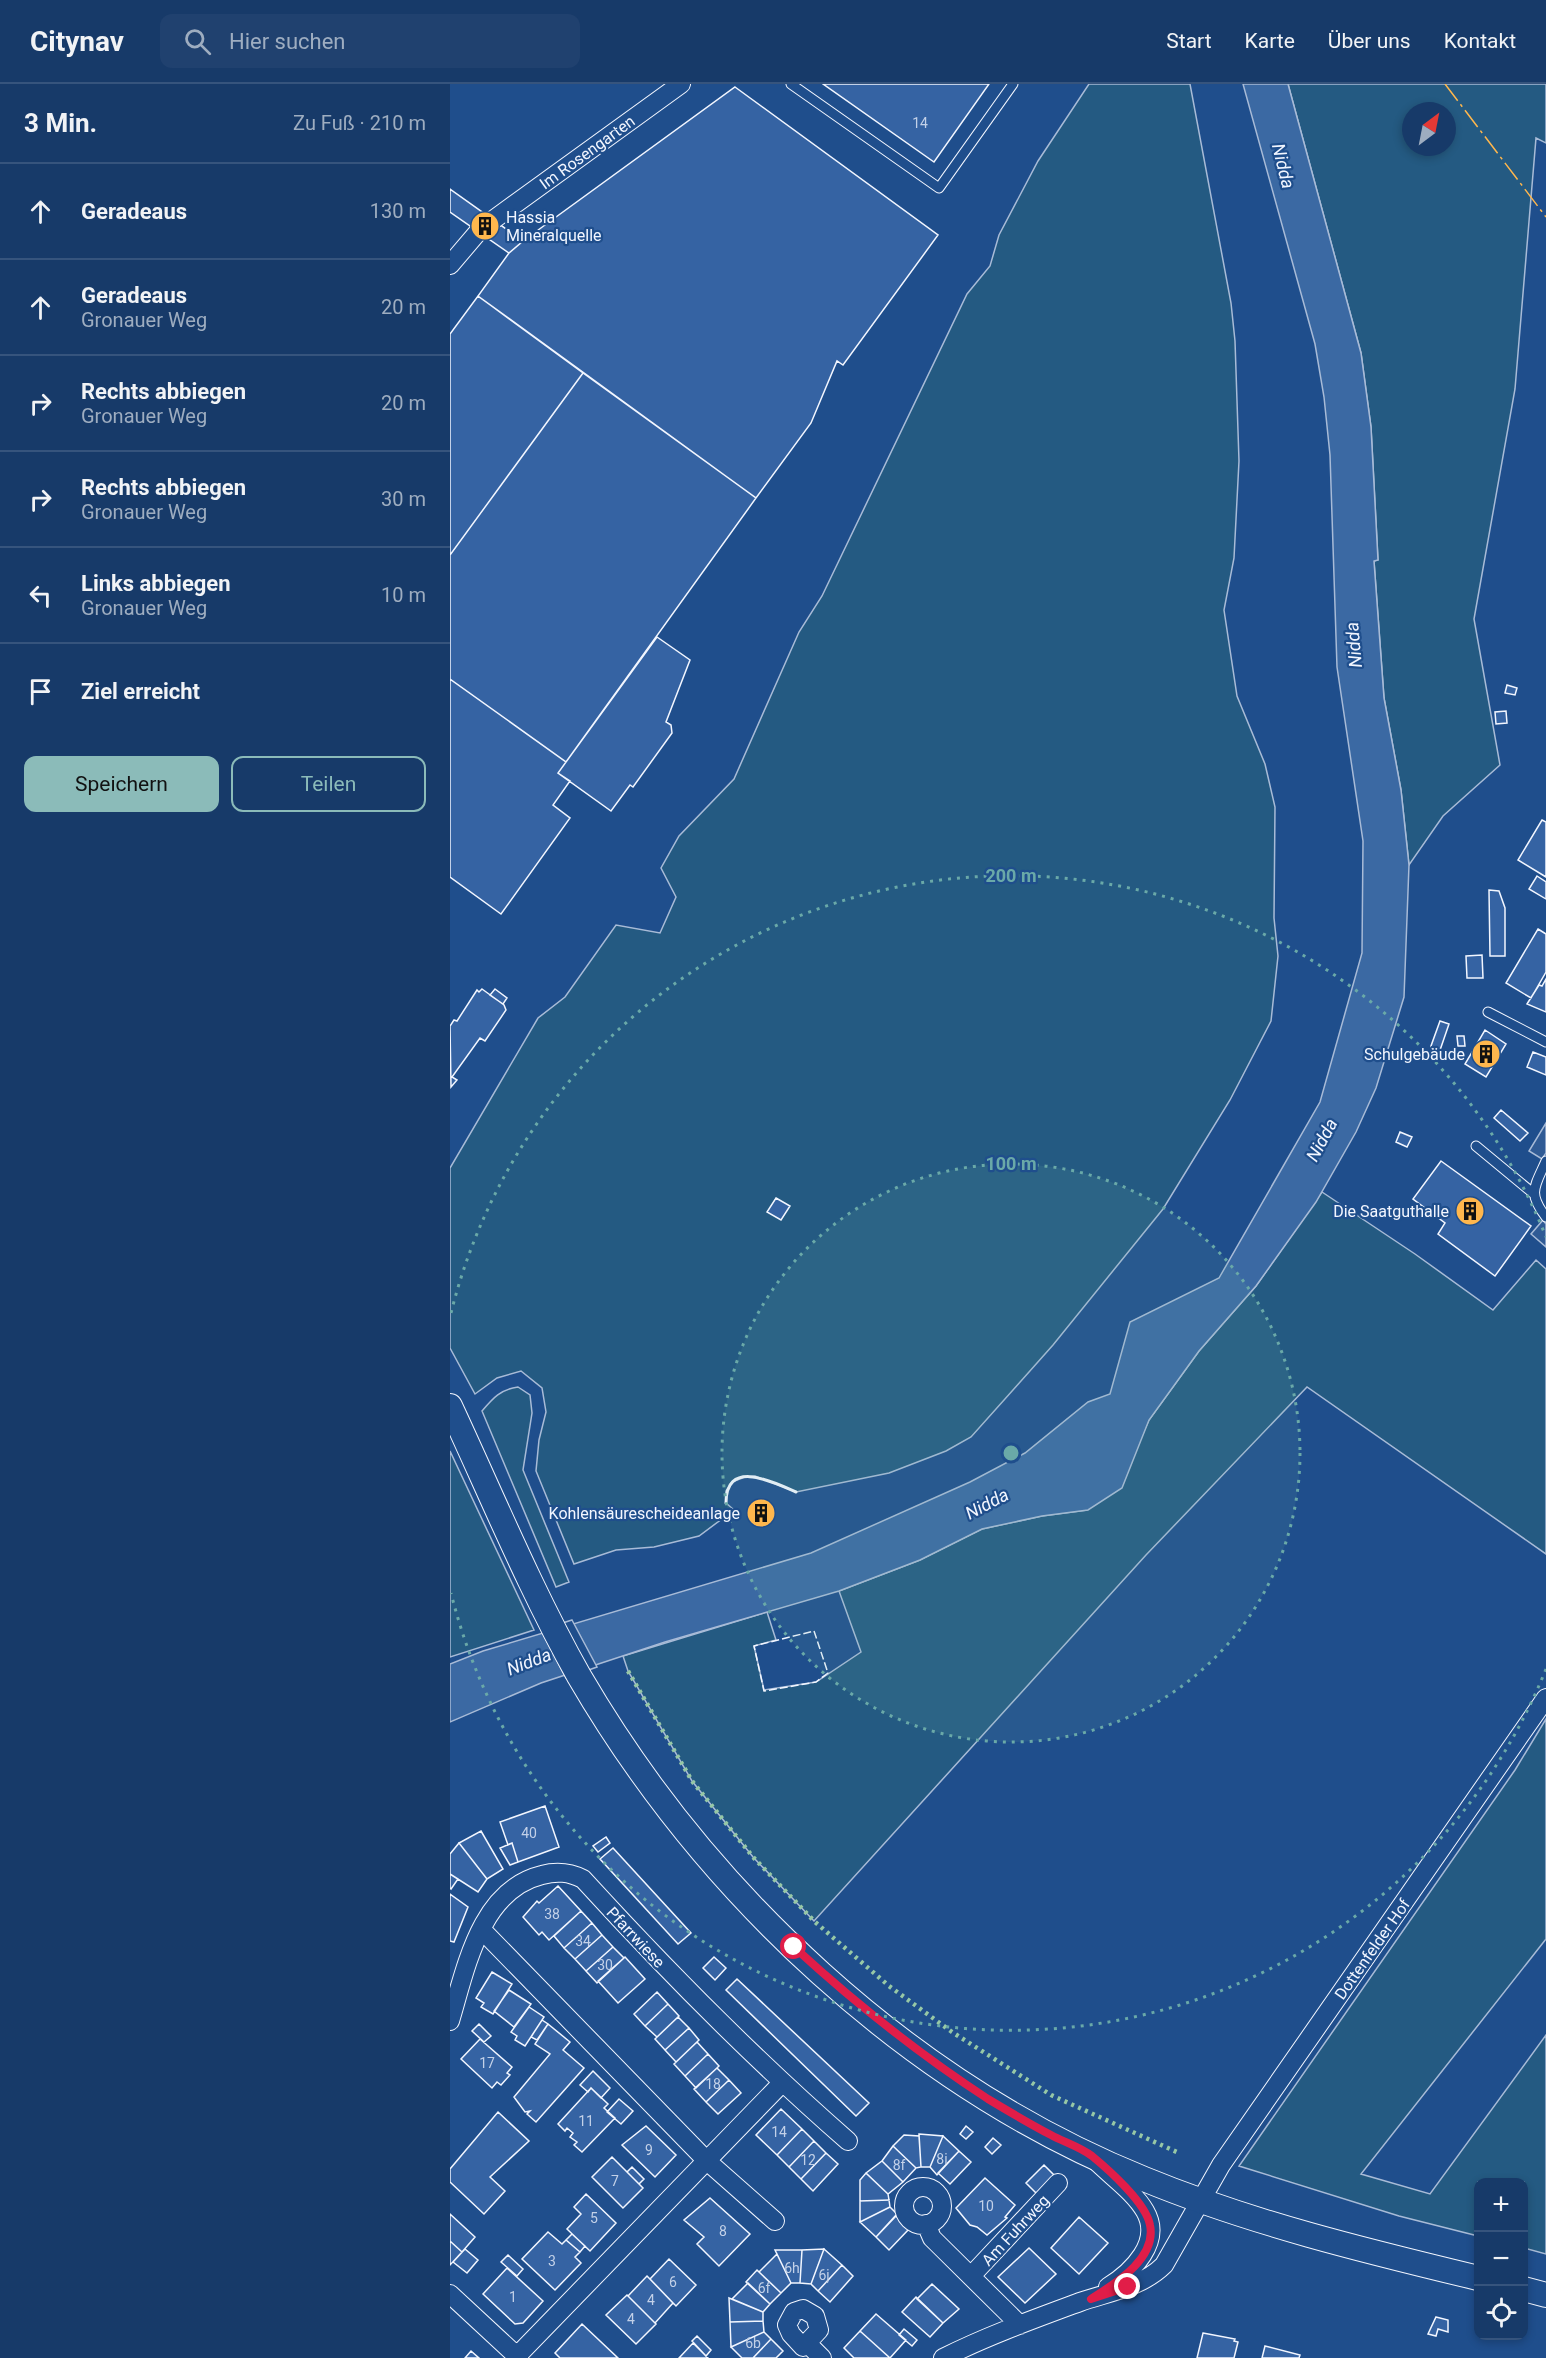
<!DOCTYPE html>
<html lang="de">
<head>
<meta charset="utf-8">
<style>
  :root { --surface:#173a69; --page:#20416f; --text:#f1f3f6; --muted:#9eadc0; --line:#36547d; --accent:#8bbbb9 }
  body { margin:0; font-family:Roboto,sans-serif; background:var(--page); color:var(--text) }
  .controls { position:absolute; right:18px; bottom:18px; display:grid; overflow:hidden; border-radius:12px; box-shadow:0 3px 9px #0003 }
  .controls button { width:54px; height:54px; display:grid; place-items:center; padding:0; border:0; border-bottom:2px solid var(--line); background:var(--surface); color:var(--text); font:30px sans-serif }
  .compass { position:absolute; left:952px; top:18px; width:54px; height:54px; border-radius:50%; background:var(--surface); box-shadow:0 3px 9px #0003; rotate:32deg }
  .stop { position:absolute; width:18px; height:18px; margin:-14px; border:4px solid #e11d48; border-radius:50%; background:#fff }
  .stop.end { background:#e11d48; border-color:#fff; box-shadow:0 2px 6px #0008 }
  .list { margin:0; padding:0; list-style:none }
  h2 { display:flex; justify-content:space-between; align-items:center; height:78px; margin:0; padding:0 24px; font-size:26px }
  h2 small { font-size:20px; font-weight:400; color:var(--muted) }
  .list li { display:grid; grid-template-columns:39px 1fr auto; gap:18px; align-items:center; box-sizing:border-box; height:96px; padding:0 24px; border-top:2px solid var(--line) }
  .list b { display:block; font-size:22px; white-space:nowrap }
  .list p { margin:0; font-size:20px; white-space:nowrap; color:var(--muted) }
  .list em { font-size:20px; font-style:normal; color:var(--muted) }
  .actions { display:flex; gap:12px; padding:18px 24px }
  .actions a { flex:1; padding:14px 0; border:2px solid var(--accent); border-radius:12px; text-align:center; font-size:21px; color:var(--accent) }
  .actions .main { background:var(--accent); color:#111 }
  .icon { flex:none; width:33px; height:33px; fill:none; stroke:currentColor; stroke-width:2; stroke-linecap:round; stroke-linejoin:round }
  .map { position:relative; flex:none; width:1096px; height:2274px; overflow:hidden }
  header { display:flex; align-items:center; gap:36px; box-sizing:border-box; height:84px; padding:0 30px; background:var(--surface); border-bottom:2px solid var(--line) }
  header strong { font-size:28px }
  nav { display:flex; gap:33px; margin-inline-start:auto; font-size:21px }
  .search { width:420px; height:54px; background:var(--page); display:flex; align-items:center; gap:15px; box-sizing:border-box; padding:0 21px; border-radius:12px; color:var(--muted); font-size:22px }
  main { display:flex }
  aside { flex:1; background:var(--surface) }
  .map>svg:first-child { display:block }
  .green { fill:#245a82; stroke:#a8bbd7; stroke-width:1.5; fill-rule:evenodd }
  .parking { fill:#305b95; stroke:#a8bbd7; stroke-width:1.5 }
  .water { fill:#3b69a3; stroke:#a8bbd7; stroke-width:1.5 }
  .pier { fill:#1f4e8c; stroke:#a8bbd7; stroke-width:1.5 }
  .building { fill:#3563a3; stroke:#f2f6ff; stroke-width:1.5 }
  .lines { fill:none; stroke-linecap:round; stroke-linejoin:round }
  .service-casing { stroke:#f2f6ff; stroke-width:11 }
  .minor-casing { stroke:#f2f6ff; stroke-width:20 }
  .secondary-casing { stroke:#f2f6ff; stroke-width:26 }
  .service { stroke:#1f4e8c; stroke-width:9 }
  .minor { stroke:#1f4e8c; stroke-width:18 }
  .secondary { stroke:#1f4e8c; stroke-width:24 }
  .hedge { stroke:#97c8a6; stroke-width:4.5; stroke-dasharray:3 4.5; stroke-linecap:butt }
  .fence { stroke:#f2f6ff; stroke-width:1.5; stroke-dasharray:8 3; stroke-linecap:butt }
  .wall { stroke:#f2f6ff; stroke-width:3 }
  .power { stroke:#ffb74d; stroke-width:1.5; stroke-dasharray:21 4.5 3 4.5; stroke-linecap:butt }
  .route { stroke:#e11d48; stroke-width:8 }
  .ring { fill:none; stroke:#6aa9a8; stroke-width:3; stroke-dasharray:3 6 }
  .labels { text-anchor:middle; stroke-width:4.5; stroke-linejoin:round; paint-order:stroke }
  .number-label { font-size:14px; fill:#c3d1e8 }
  .street-label { font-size:16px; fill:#f2f6ff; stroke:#1f4e8c }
  .poi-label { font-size:16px; fill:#f2f6ff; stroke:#1f4e8c; text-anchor:end }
  .water-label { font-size:18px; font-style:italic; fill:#f2f6ff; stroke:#1f4e8c }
  .centre { fill:#6aa9a8; stroke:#1f4e8c; stroke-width:3 }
  .ring-label { font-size:18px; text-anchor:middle; font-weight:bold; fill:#6aa9a8; stroke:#1f4e8c; stroke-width:4.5; stroke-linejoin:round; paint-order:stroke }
</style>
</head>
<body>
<header>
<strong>Citynav</strong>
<div class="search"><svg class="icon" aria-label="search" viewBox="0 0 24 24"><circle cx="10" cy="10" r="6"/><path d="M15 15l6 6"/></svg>Hier suchen</div>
<nav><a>Start</a><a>Karte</a><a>Über uns</a><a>Kontakt</a></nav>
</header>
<main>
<aside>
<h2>3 Min.<small>Zu Fuß · 210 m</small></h2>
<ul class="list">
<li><svg class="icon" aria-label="ahead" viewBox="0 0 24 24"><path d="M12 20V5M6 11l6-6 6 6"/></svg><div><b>Geradeaus</b></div><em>130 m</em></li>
<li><svg class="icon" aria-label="ahead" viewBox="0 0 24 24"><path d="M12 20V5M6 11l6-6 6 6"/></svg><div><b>Geradeaus</b><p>Gronauer Weg</p></div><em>20 m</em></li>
<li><svg class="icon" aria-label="right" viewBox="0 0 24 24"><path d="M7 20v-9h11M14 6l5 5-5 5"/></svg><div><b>Rechts abbiegen</b><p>Gronauer Weg</p></div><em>20 m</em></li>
<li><svg class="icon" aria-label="right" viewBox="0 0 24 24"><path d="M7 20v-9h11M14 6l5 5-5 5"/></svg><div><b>Rechts abbiegen</b><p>Gronauer Weg</p></div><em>30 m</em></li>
<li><svg class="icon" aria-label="left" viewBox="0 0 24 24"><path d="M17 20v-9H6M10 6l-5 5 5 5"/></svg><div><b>Links abbiegen</b><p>Gronauer Weg</p></div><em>10 m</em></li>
<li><svg class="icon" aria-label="arrive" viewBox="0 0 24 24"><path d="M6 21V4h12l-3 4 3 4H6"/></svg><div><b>Ziel erreicht</b></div></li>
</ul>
<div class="actions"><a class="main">Speichern</a><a>Teilen</a></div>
</aside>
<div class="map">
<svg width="1096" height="2274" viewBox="0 0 1096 2274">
  <rect width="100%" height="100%" fill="#1f4e8c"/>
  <path class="green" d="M639 0H740L781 219 785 257 789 377 784 474 774 526 787 612 815 680 825 723 824 834 828 872 821 937 780 1016 713 1125 603 1261 521 1353 496 1367 439 1389 346 1408 305 1392 295 1393 282 1398 276 1407V1419L284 1426 249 1452 204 1463 166 1466 124 1480 86 1387 89 1356 96 1328 92 1304 71 1287 47 1294 25 1310 0 1264V1084L88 934 115 913 166 841 210 849 226 813 211 784 229 752 284 695 349 548 372 512 517 210 540 182 549 151 588 77Z
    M838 0H1096V59L1086 54 1065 305 1024 535 1050 681 993 732 959 781 951 706 934 614 924 477 928 476 921 343 911 269ZM961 27H997V63H961Z
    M872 1108 965 1170 1043 1226 1086 1176 1096 1185V1470L857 1303 696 1471 364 1837 303 1773 242 1697 178 1587 173 1572 317 1528 326 1556 304 1562 314 1606 366 1598 411 1568 389 1507 470 1476 532 1445 592 1432 637 1426 685 1367 699 1336 749 1267 806 1202Z
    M68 1303 80 1311 82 1329 73 1386 119 1498 106 1503 32 1327C43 1314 51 1305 68 1303Z
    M0 1367 84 1546 0 1573Z
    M1096 1635V1855L911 2090 980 2110 1096 1951V2170L1074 2164V2098H1028V2152L949 2132 789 2082 1065 1686Z"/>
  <path class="parking" d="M1096 1039V1069L1092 1075 1079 1067Z
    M1093 1136 1096 1140V1163L1081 1150Z"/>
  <path class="water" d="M793 0H838L911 269 921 343 928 476 924 477 934 614 951 706 959 781 954 913 926 1004 906 1048 866 1118 806 1202 749 1267 699 1336 672 1404 638 1426 592 1432 532 1445 470 1476 389 1507 215 1558 91 1599 0 1638V1580L33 1567 361 1469 520 1398 575 1369 638 1318 660 1310 680 1238 769 1194 870 1018 912 869 913 757 887 583 880 371 874 313 865 260Z"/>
  <path class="pier" d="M122 1536 147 1583 116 1594 91 1546Z"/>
  <path class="building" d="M373 0H539L484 78Z
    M285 3 488 151 393 281 387 277 361 339 306 414 28 212 59 169 73 157Z
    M0 105 73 157 59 169 0 128Z
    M28 212 133 289 0 471V250Z
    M133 289 306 414 116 678 0 595V471Z
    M207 553 240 576 216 638 221 641 222 649 183 703 180 701 161 727 108 689Z
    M0 595 116 678 108 689 120 697 103 721 120 734 51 830 0 793Z
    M1057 601 1067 604 1065 611 1055 609Z
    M1056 627 1057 639 1046 640 1045 628Z
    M1092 736 1096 738V793L1068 776Z
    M1087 792 1096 798V815L1079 805Z
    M1039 806 1049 807 1055 824V872H1040Z
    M1088 845 1096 850V888L1081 914 1056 899Z
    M1032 871 1033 894H1017L1016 872Z
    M1096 895V928L1077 920 1089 901 1092 902Z
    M32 905 54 921 56 926 35 957 30 954 2 993 7 996 1 1003 0 942 4 936 7 937 27 906 29 908Z
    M45 905 57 914 53 920 40 911Z
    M990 937 999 940 988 972 981 970V962Z
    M1035 946 1056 960 1036 993 1015 980Z
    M1007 952H1014L1015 962H1008Z
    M1083 968 1096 973V991L1077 983Z
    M1051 1026 1078 1049 1070 1057 1044 1034Z
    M950 1048 962 1053 957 1063 946 1058Z
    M991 1077 1081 1142 1045 1192 988 1150 995 1139 963 1115Z
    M326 1114 340 1122 331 1136 317 1128Z
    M319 1421 322 1432 303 1437 300 1426Z
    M95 1722 109 1763 68 1778 62 1759 58 1761 50 1738Z
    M31 1747 53 1785 37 1795 9 1759Z
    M156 1753 160 1759 148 1768 143 1762Z
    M9 1759 37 1795 28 1808 0 1790V1770Z
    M62 1759 68 1778 60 1781 50 1764Z
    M163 1764 241 1849 228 1860 150 1775Z
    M0 1790 8 1795 1 1805 0 1804Z
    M108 1802 131 1827 99 1856 92 1848 89 1851 73 1833 87 1817 89 1819Z
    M0 1810 18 1823 4 1858 0 1857Z
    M131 1827 142 1839 114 1864 104 1852Z
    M142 1839 152 1851 125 1875 114 1864Z
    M152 1851 163 1863 136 1887 125 1875Z
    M163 1863 174 1874 147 1899 136 1887Z
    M175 1873 195 1895 168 1919 148 1897Z
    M264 1873 276 1884 265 1896 253 1884Z
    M42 1888 62 1900 43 1930 31 1923 34 1919 26 1914Z
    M287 1895 419 2019 406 2032 276 1906Z
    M59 1906 81 1920 64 1943 44 1927Z
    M207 1908 218 1920 195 1942 184 1930Z
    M218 1920 229 1932 207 1953 195 1942Z
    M79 1923 94 1933 75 1962 65 1956 67 1952 61 1948Z
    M228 1933 239 1944 215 1966 205 1955Z
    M92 1936 98 1940 87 1956 81 1953Z
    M29 1940 41 1952 34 1958 22 1947Z
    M98 1940 120 1958 113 1966 134 1984 86 2038 77 2030 80 2027 75 2028 64 2013 100 1970 85 1960Z
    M239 1944 249 1956 226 1978 215 1966Z
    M30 1955 62 1983 57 1989 60 1991 51 2001 47 1998 42 2004 11 1975Z
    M247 1958 258 1970 235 1992 224 1980Z
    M258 1970 269 1982 246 2004 235 1992Z
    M267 1984 279 1996 256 2018 244 2005Z
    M143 1987 160 2004 151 2014 141 2004 138 2008 130 2001Z
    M279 1996 291 2009 268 2030 256 2018Z
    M141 2004 158 2020 154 2024 165 2034 132 2068 124 2061 127 2058 120 2053 123 2049 117 2044 115 2047 108 2040Z
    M169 2015 183 2027 171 2040 157 2028Z
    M331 2025 352 2045 327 2071 306 2051Z
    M48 2028 79 2057 40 2093 55 2107 34 2130 0 2098V2085Z
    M196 2042 226 2071 205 2093 172 2061Z
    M516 2042 523 2048 516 2055 510 2050Z
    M352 2045 364 2057 339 2083 327 2071Z
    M469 2050 493 2052 480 2083H471Z
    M454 2051 469 2052 471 2083 466 2084 443 2062Z
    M493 2052 509 2067 487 2091 480 2083Z
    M543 2054 551 2061 542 2070 535 2063Z
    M364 2057 376 2069 351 2095 339 2083Z
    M443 2062 466 2084 453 2098 432 2077Z
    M509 2067 521 2078 500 2100 488 2089Z
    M376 2069 388 2080 363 2107 351 2095Z
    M162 2073 193 2104 173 2124 142 2093Z
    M432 2077 453 2098 438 2110 416 2089Z
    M594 2081 605 2092 587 2110 576 2099Z
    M182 2083 194 2095 189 2100 177 2088Z
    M416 2089 438 2110 439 2116 410 2117V2096Z
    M535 2094 565 2121 555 2133 557 2134 537 2151 527 2143 520 2141 506 2124Z
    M136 2110 166 2139 140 2167 117 2145 131 2130 124 2123Z
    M260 2114 300 2150 269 2182 247 2160 254 2153 234 2136Z
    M439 2116 440 2123 410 2138V2117Z
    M440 2123 447 2130 426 2153 410 2138Z
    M0 2130 25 2153 12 2168 0 2157Z
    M446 2132 459 2145 439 2166 426 2153Z
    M629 2133 658 2159 629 2190 601 2164Z
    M98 2148 112 2160 116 2156 130 2168 125 2173 131 2179 105 2206 72 2175Z
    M122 2150 135 2162 130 2168 116 2156Z
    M0 2157 12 2168 0 2181Z
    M579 2164 606 2190 575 2219 548 2193Z
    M15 2165 28 2176 17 2189 3 2178Z
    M374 2165 361 2200 350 2199 352 2166Z
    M374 2165 392 2181 368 2207 361 2200Z
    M325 2166H352L350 2199H341Z
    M327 2170 341 2199 331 2209 309 2188Z
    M58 2171 73 2185 67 2192 51 2178Z
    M219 2175 246 2201 226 2222 200 2195Z
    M392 2181 403 2192 380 2218 368 2207Z
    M57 2184 93 2217 73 2239 65 2240 33 2210Z
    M307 2186 331 2209 320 2220 296 2198Z
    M197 2192 223 2219 205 2239 178 2212Z
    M298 2199 320 2220 313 2228 282 2215Z
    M482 2200 509 2225 493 2239 467 2215Z
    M177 2211 206 2240 186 2260 156 2231Z
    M466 2213 493 2239 480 2253 452 2228Z
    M279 2214 313 2228V2237L280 2238Z
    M426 2230 456 2256 440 2274 410 2247Z
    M986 2233 998 2236V2248L988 2245 986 2252 978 2250Z
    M313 2237 314 2248 281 2263 280 2238Z
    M132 2240 168 2274H110L105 2269Z
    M454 2245 467 2256 462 2262 449 2251Z
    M410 2247 440 2274H404L394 2264Z
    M314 2248 321 2255 303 2274H292L281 2263Z
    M753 2249 785 2255 784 2257 788 2258 784 2274H747Z
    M247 2252 261 2266 256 2272 242 2257Z
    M321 2255 333 2267 326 2274H303Z
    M243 2259 258 2274H229Z
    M815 2262 850 2271 849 2274H812Z
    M21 2267 29 2274H15Z"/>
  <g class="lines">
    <g class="service-casing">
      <path id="service" d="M341 0 489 104 563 0
        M1038 928 1096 958
        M1026 1062 1084 1110
        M1096 1077C1085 1102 1077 1109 1096 1133"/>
    </g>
    <g class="minor-casing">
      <path id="minor" d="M43 136 231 0
        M0 181 28 148
        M32 1846 257 2077 325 2137
        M0 1937C16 1884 30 1806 92 1791 107 1787 119 1788 133 1795 217 1887 304 1975 398 2057
        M646 2077C662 2093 684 2108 695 2127 713 2158 682 2188 658 2203
        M454 2122a19 19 0 1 1 38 0a19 19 0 1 1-38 0Z
        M476 2140 482 2154 570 2241
        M521 2192 608 2099
        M0 2210 69 2274
        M353 2225 365 2232 369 2246 353 2263 341 2250 337 2241 344 2228Z
        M357 2259 372 2274
        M67 2272 332 1999
        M493 2274C537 2252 584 2235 630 2218 659 2208 692 2203 714 2181L771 2081 1096 1614"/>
    </g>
    <g class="secondary-casing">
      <path id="secondary" d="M0 1322C42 1412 80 1505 129 1592 256 1810 459 2000 694 2095 801 2139 916 2167 1028 2194
        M1074 2205 1096 2211"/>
    </g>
    <use href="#service" class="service"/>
    <use href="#minor" class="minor"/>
    <use href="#secondary" class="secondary"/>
    <path class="hedge" d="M178 1587 242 1697 303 1773 364 1837 439 1902 502 1948 601 2011 729 2069"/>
    <path class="fence" d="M364 1547 378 1589 366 1598 314 1607 304 1562Z"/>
    <path class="wall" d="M276 1419C276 1374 323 1398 346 1408"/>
    <path class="power" d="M995 0 1096 133"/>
  </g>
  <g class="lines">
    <path class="route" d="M344 1863C405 1919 469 1970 538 2015 558 2027 580 2040 601 2051 614 2058 630 2063 642 2072 659 2086 696 2119 700 2141 707 2175 664 2200 641 2215L678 2203"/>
  </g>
  <circle cx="561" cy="1369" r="289" fill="#6aa9a8" fill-opacity=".12"/>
  <g class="ring">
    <circle cx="561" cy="1369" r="289"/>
    <path d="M1096 1585A577 577 0 0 1 1 1509M1 1229A577 577 0 0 1 1096 1153"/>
  </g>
  <defs>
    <g id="building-disc" transform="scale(1.5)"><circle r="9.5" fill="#ffb74d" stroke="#1f4e8c"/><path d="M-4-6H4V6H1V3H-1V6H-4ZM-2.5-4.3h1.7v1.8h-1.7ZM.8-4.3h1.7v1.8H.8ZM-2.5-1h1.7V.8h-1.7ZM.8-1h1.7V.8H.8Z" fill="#111"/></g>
  </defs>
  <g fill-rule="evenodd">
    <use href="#building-disc" x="35" y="142"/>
    <use href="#building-disc" x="1036" y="970"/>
    <use href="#building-disc" x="1020" y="1127"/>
    <use href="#building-disc" x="311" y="1429"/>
  </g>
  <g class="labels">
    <g class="number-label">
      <text x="470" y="44">14</text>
      <text x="79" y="1754">40</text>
      <text x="102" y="1835">38</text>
      <text x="133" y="1862">34</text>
      <text x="155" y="1886">30</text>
      <text x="37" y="1984">17</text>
      <text x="263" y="2005">18</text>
      <text x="136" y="2042">11</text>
      <text x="329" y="2053">14</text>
      <text x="199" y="2071">9</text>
      <text x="492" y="2080">8i</text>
      <text x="358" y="2081">12</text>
      <text x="449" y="2086">8f</text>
      <text x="165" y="2102">7</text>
      <text x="536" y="2127">10</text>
      <text x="144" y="2139">5</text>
      <text x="273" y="2152">8</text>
      <text x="102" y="2182">3</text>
      <text x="342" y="2189">6h</text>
      <text x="374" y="2196">6j</text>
      <text x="223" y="2203">6</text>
      <text x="314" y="2209">6f</text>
      <text x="63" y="2218">1</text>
      <text x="201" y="2221">4</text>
      <text x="181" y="2240">4</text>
      <text x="303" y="2264">6b</text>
    </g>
    <g class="street-label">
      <text transform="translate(137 68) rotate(-36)" y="6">Im Rosengarten</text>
      <text transform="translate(186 1853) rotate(47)" y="6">Pfarrwiese</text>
      <text transform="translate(922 1865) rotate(-55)" y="6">Dottenfelder Hof</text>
      <text transform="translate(565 2146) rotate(-47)" y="6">Am Fuhrweg</text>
    </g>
    <g class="poi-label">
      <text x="56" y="139" text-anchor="start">Hassia<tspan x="56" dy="18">Mineralquelle</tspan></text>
      <text x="1015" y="976">Schulgebäude</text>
      <text x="999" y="1133">Die Saatguthalle</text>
      <text x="290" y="1435">Kohlensäurescheideanlage</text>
    </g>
    <g class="water-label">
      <text transform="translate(833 82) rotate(76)" y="6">Nidda</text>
      <text transform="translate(904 561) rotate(-95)" y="6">Nidda</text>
      <text transform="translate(872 1056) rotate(-62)" y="6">Nidda</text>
      <text transform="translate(537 1420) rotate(-28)" y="6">Nidda</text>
      <text transform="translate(79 1578) rotate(-21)" y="6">Nidda</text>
    </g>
  </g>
  <circle cx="561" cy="1369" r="9" class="centre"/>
  <g class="ring-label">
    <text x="561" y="798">200 m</text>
    <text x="561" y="1086">100 m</text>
  </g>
</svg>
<div class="controls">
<button>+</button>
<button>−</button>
<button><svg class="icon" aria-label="locate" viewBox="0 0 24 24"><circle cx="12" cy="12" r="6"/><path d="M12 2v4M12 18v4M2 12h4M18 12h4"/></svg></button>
</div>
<svg class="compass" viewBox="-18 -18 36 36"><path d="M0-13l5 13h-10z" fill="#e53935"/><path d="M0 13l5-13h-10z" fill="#9eadc0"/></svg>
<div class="stop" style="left:344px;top:1863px"></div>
<div class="stop end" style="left:678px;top:2203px"></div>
</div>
</main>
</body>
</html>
